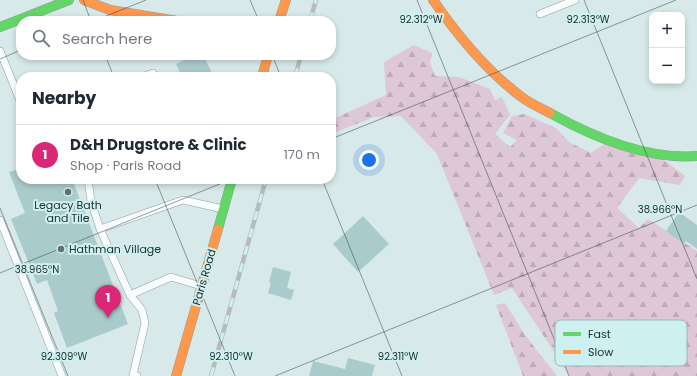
<!DOCTYPE html>
<html lang="en">
<head>
<meta charset="utf-8">
<style>
  :root { --surface:#fff; --page:#f6f6f7; --text:#1f2937; --muted:#747a83; --line:#e0e1e3; --accent:#db2777 }
  body { margin:0; font-family:Poppins,sans-serif; background:var(--page); color:var(--text) }
  .controls { position:absolute; right:12px; top:12px; display:grid; overflow:hidden; border-radius:8px; box-shadow:0 2px 6px #0003 }
  .controls button { width:36px; height:36px; display:grid; place-items:center; padding:0; border:0; border-bottom:1px solid var(--line); background:var(--surface); color:var(--text); font:20px sans-serif }
  .you { position:absolute; left:369px; top:160px; width:14px; height:14px; margin:-10px; border:3px solid #fff; border-radius:50%; background:#1a73e8; box-shadow:0 0 0 6px #1a73e833 }
  .badge { display:grid; place-items:center; width:26px; height:26px; border-radius:50%; background:var(--accent); color:#fff; font-size:13px; font-weight:700 }
  .pin { position:absolute; translate:-50% -33px; filter:drop-shadow(0 1px 2px #0008) }
  .pin::after { content:''; position:absolute; top:21px; width:14px; height:12px; background:inherit; clip-path:polygon(0 0,100% 0,50% 100%) }
  .list { margin:0; padding:0; list-style:none }
  h2 { display:flex; justify-content:space-between; align-items:center; height:52px; margin:0; padding:0 16px; font-size:17px }
  h2 small { font-size:13px; font-weight:400; color:var(--muted) }
  .list li { display:grid; grid-template-columns:26px 1fr auto; gap:12px; align-items:center; box-sizing:border-box; height:60px; padding:0 16px; border-top:1px solid var(--line) }
  .list b { display:block; font-size:15px; white-space:nowrap }
  .list p { margin:0; font-size:13px; white-space:nowrap; color:var(--muted) }
  .list em { font-size:13px; font-style:normal; color:var(--muted) }
  .icon { flex:none; width:22px; height:22px; fill:none; stroke:currentColor; stroke-width:2; stroke-linecap:round; stroke-linejoin:round }
  .map { position:relative; flex:none; width:697px; height:376px; overflow:hidden }
  .search { position:absolute; background:var(--surface); box-shadow:0 2px 6px #0003; left:16px; top:16px; width:320px; height:44px; display:flex; align-items:center; gap:10px; box-sizing:border-box; padding:0 14px; border-radius:16px; color:var(--muted); font-size:15px }
  .panel { position:absolute; background:var(--surface); box-shadow:0 2px 6px #0003; left:16px; top:72px; width:320px; height:112px; border-radius:16px }
  .map>svg:first-child { display:block }
  .forest { fill:url(#forest-firs) }
  .building { fill:#aacbcc }
  .lines { fill:none; stroke-linecap:round; stroke-linejoin:round }
  .lane-casing { stroke:#909e9e; stroke-width:8 }
  .fast-casing { stroke:#909e9e; stroke-width:10 }
  .slow-casing { stroke:#909e9e; stroke-width:10 }
  .lane { stroke:#f9fcfc; stroke-width:7 }
  .fast { stroke:#63d668; stroke-width:9 }
  .slow { stroke:#ff974d; stroke-width:9 }
  .rail-casing { stroke:#b7bbbb; stroke-width:4.5 }
  .rail { stroke:#cff0f1; stroke-width:3; stroke-dasharray:9; stroke-linecap:butt }
  .ticks { fill:none; stroke:#222f2f; stroke-width:1; stroke-opacity:0.45 }
  .poi-dot { fill:#617070; stroke:#cff0f1; stroke-width:1.5 }
  .labels { text-anchor:middle; stroke-width:4; stroke-linejoin:round; paint-order:stroke }
  .poi-label { font-size:11px; fill:#222f2f; stroke:#cff0f1 }
  .street-label { font-size:11px; fill:#222f2f; stroke:#cff0f1 }
  .key { fill:#cff0f1; stroke:#9bb6b7; stroke-width:1 }
  .key-label { font-size:11px; fill:#222f2f }
  .ticks-label { font-size:10px; text-anchor:middle; fill:#222f2f; stroke:#cff0f1; stroke-width:4; stroke-linejoin:round; paint-order:stroke }
</style>
</head>
<body>
<div class="map">
<svg width="697" height="376" viewBox="0 0 697 376">
  <defs>
    <pattern id="forest-firs" width="22" height="20" patternUnits="userSpaceOnUse"><rect width="22" height="20" fill="#dec7d6"/><path d="M5 1l3.5 6h-7zM16 11l3.5 6h-7z" fill="#beabb8"/></pattern>
  </defs>
  <rect width="100%" height="100%" fill="#d7e9e9"/>
  <path class="forest" d="M414 45 432 53 430 63 435 76 459 77 490 89 495 100 502 97 510 115 495 134 510 147 517 140 503 133 512 116 524 114 556 128 569 142 591 153 605 144 663 159 685 176 680 185 639 178 617 208 639 228 648 219 697 251V376H570L512 288 494 295 437 154 401 116 374 117 331 134V120L386 95 384 62Z
    M505 303 525 335 557 376H523L496 305Z"/>
  <path class="building" d="M195 55H203L214 77H182L176 64Z
    M21 168V179H72L128 324 67 348 54 313 58 311 47 280 37 284 11 219 25 213 9 172Z
    M679 212 697 225V249L686 241 684 244 666 231Z
    M363 216 389 244 358 272 333 244Z
    M273 267 291 272 287 288 294 290 291 300 268 293 271 283 269 282Z
    M348 358 375 365 372 376H309L313 361 345 369Z"/>
  <g class="lines">
    <g class="lane-casing">
      <path id="lane" d="M540 14 575 0
        M0 51 21 103
        M141 77 153 73
        M88 179 91 201 100 229 130 295 142 310 145 323 133 375 137 376
        M0 220 62 376
        M100 229 183 200 223 209
        M130 295 171 277 201 286"/>
    </g>
    <g class="fast-casing">
      <path id="fast" d="M0 27 69 0
        M550 113C593 137 647 160 697 156
        M218 229 232 179"/>
    </g>
    <g class="slow-casing">
      <path id="slow" d="M84 0 110 10 177 21
        M433 0C458 36 487 72 523 98 531 104 541 108 550 113
        M279 21 286 0
        M262 77 268 55
        M176 376 218 229"/>
    </g>
    <use href="#lane" class="lane"/>
    <use href="#fast" class="fast"/>
    <use href="#slow" class="slow"/>
    <g class="rail-casing">
      <path id="rail" d="M310 21 316 0
        M295 77 301 55
        M211 376 266 179"/>
    </g>
    <use href="#rail" class="rail"/>
  </g>
  <path class="ticks" d="M83 0 91 21M250 0 259 21M417 0 569 376M584 0 697 279M94 21 146 0M105 55 114 77M272 55 281 77M0 59 21 50M331 139 676 0M155 179 235 376M322 179 402 376M0 208 68 376M0 273 232 179M275 376 697 205"/>
  <g class="poi-dot">
    <circle cx="68" cy="192" r="4"/>
    <circle cx="61" cy="249" r="4"/>
  </g>
  <g class="labels">
    <g class="poi-label">
      <text x="68" y="209">Legacy Bath<tspan x="68" dy="13">and Tile</tspan></text>
      <text x="69" y="253" text-anchor="start">Hathman Village</text>
    </g>
    <g class="street-label">
      <text transform="translate(204 277) rotate(-74)" y="4">Paris Road</text>
    </g>
  </g>
  <rect x="555" y="320" width="132" height="46" rx="6" class="key"/>
  <rect x="563" y="332" width="18" height="4" fill="#63d668"/>
  <rect x="563" y="350" width="18" height="4" fill="#ff974d"/>
  <g class="key-label">
    <text x="588" y="338">Fast</text>
    <text x="588" y="356">Slow</text>
  </g>
  <g class="ticks-label">
    <text x="588" y="23">92.313°W</text>
    <text x="421" y="23">92.312°W</text>
    <text x="660" y="213">38.966°N</text>
    <text x="37" y="273">38.965°N</text>
    <text x="64" y="360">92.309°W</text>
    <text x="231" y="360">92.310°W</text>
    <text x="398" y="360">92.311°W</text>
  </g>
</svg>
<div class="controls">
<button>+</button>
<button>−</button>
</div>
<div class="you"></div>
<div class="pin badge" style="left:108px;top:318px">1</div>
<div class="search"><svg class="icon" aria-label="search" viewBox="0 0 24 24"><circle cx="10" cy="10" r="6"/><path d="M15 15l6 6"/></svg>Search here</div>
<section class="panel">
<h2>Nearby<small></small></h2>
<ul class="list">
<li><span class="badge">1</span><div><b>D&amp;H Drugstore &amp; Clinic</b><p>Shop · Paris Road</p></div><em>170 m</em></li>
</ul>
</section>
</div>
</body>
</html>
